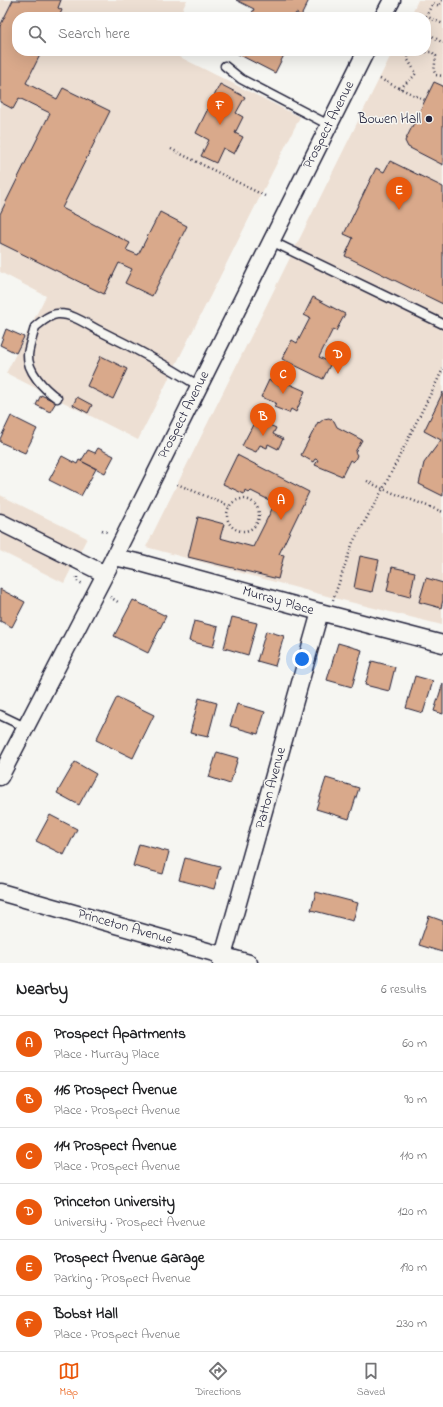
<!DOCTYPE html>
<meta charset="utf-8">
<style>
body{margin:0;font-family:"Indie Flower",sans-serif;background:#f2f2f2;color:#202124}
.you{position:absolute;left:302px;top:659px;width:14px;height:14px;margin:-10px;border:3px solid #fff;border-radius:50%;background:#1a73e8;box-shadow:0 0 0 6px #1a73e833}
.badge{display:grid;place-items:center;width:26px;height:26px;border-radius:50%;background:#ea580c;color:#fff;font-size:13px;font-weight:700}
.pin{position:absolute;translate:-50% -33px;filter:drop-shadow(0 1px 2px #0008)}
.pin::after{content:'';position:absolute;top:21px;width:14px;height:12px;background:inherit;clip-path:polygon(0 0,100% 0,50% 100%)}
.list{margin:0;padding:0;list-style:none}
h2{display:flex;justify-content:space-between;align-items:center;height:52px;margin:0;padding:0 16px;font-size:17px}
h2 small{font-size:13px;font-weight:400;color:#757577}
.list li{display:grid;grid-template-columns:26px 1fr auto;gap:12px;align-items:center;box-sizing:border-box;height:56px;padding:0 16px;border-top:1px solid #e0e0e0}
.list b{display:block;font-size:15px;white-space:nowrap}
.list p{margin:0;font-size:13px;white-space:nowrap;color:#757577}
.list em{font-size:13px;font-style:normal;color:#757577}
.icon{flex:none;width:22px;height:22px;fill:none;stroke:currentColor;stroke-width:2;stroke-linecap:round;stroke-linejoin:round}
.map{position:relative;flex:none;width:443px;height:963px;overflow:hidden}
.search{position:absolute;background:#fff;box-shadow:0 4px 16px #0002;left:12px;right:12px;top:12px;height:44px;display:flex;align-items:center;gap:10px;box-sizing:border-box;padding:0 14px;border-radius:16px;color:#757577;font-size:15px}
.sheet{height:388px;background:#fff}
nav{display:flex;justify-content:space-around;align-items:center;box-sizing:border-box;height:56px;border-top:1px solid #e0e0e0;background:#fff;font-size:11px;color:#757577}
nav a{display:grid;justify-items:center;gap:2px}
nav .on{color:#ea580c}
.map>svg:first-child{display:block}
.built{fill:#eddfd3}
.building{fill:#d9a98b;stroke:#22223b}
.lines{fill:none;stroke-linecap:round;stroke-linejoin:round}
.lane-casing{stroke:#22223b;stroke-width:11}
.street-casing{stroke:#22223b;stroke-width:19}
.path{stroke:#22223b;stroke-width:2.5;stroke-dasharray:1 3;stroke-linecap:butt}
.lane{stroke:#f6f6f2;stroke-width:8}
.street{stroke:#f6f6f2;stroke-width:16}
.poi-dot{fill:#22223b;stroke:#f6f6f2;stroke-width:1.5}
.labels{text-anchor:middle;dominant-baseline:central;stroke-width:3;stroke-linejoin:round;paint-order:stroke}
.poi-label{font-size:14px;fill:#22223b;stroke:#f6f6f2;text-anchor:end}
.street-label{font-size:14px;fill:#22223b;stroke:#f6f6f2}
</style>
<div class="map">
<svg width="443" height="963" viewBox="0 0 443 963">
<rect width="100%" height="100%" fill="#f6f6f2"/>
<filter id="ink" filterUnits="userSpaceOnUse"><feTurbulence type="fractalNoise" baseFrequency=".025" numOctaves="2"/><feDisplacementMap in="SourceGraphic" scale="8" xChannelSelector="R" yChannelSelector="G"/><feConvolveMatrix kernelMatrix="1 2 1 2 8 2 1 2 1" color-interpolation-filters="sRGB"/></filter>
<g filter="url(#ink)">
<g class="built">
<path d="M0,0h187l-8,17h-162v34h151l132,66 -162,323 -132,-67 40,-77 -46,-24z"/>
<path d="M418,0h25l-1,625 -104,-26 -192,-52 247,-496h33v-34h-16z"/>
<path d="M0,495l87,43 -23,45 -64,-32z"/>
</g>
<g class="building">
<path d="M13,0h48l-3,8 4,2 -3,7h-42v34h25l-16,32 31,16 6,-11 47,23 -48,97 68,35 -4,7 12,5 22,-43 27,14 -35,70 -27,-13 7,-14 -13,-6 -15,31 -104,-51v-29l50,-101 -31,-15 -6,11 -13,-7v-76z"/>
<path d="M236,0h73l-8,16 -5,-3 -3,4h-43l4,-8z"/>
<path d="M237,51h49l-11,22 -39,-20z"/>
<path d="M434,82l9,4v79l-35,-18 -3,-6z"/>
<path d="M220,84l25,13 -9,16 7,4 -8,16 8,4 -9,17 -11,-6 -7,15 -15,-7 8,-16 -13,-7z"/>
<path d="M390,161l53,26v117l-98,-48 8,-18 -9,-4 32,-66 8,4z"/>
<path d="M313,297l32,17 -9,17 -3,-2 -14,28 12,6 -8,16 -41,-20 10,-19 5,3 13,-25 -6,-3z"/>
<path d="M6,329l18,8 -8,16 -16,-8z"/>
<path d="M101,356l26,13 -14,30 -26,-13z"/>
<path d="M269,380l16,7 2,-4 18,8 -9,21 -5,-3 -2,4 -15,-6 2,-4 -15,-6z"/>
<path d="M443,392v104l-24,-12 5,-21 17,-23 -17,-9z"/>
<path d="M41,395l15,7 -6,10 -14,-7z"/>
<path d="M77,397l15,8 -4,8 -15,-8z"/>
<path d="M11,416l26,13 -12,24 -25,-11v-3z"/>
<path d="M329,418l5,3 3,6 25,13 -7,12 2,3 -2,5 -2,2 -3,-2 -8,16 -27,-11 3,-5 -3,-1 -2,3 -12,-7 17,-33 1,1 5,-4z"/>
<path d="M256,419l20,9 -3,6 10,5 -5,10 -10,-5 -1,4 -7,-3 -4,7 -14,-6z"/>
<path d="M98,448l16,8 -9,17 -24,-12 7,-11 7,3z"/>
<path d="M237,455l72,37 -30,62 5,1 -6,24 -90,-22 10,-40 26,7 -4,14 33,9 22,-44 -24,-12 -2,2 -4,-3 -1,4 -21,-10z"/>
<path d="M62,456l15,8 2,-4 17,9 -15,27 -32,-16z"/>
<path d="M360,556l19,4 -7,32 -18,-4z"/>
<path d="M392,567l23,5 -5,25 -23,-6z"/>
<path d="M426,578l17,5v17l-2,8 -22,-6z"/>
<path d="M0,589l25,13 -13,25 -12,-6z"/>
<path d="M133,600l33,16 -18,37 -34,-17z"/>
<path d="M232,617l25,6 -9,32 -24,-7z"/>
<path d="M194,621l24,6 -5,20 -24,-6z"/>
<path d="M266,631l18,5 -9,30 -18,-5z"/>
<path d="M338,643l24,7 -10,37 -25,-7z"/>
<path d="M372,661l23,6 -6,24 -24,-6z"/>
<path d="M415,676l18,5 -10,32 -17,-5z"/>
<path d="M443,683v31l-9,-3z"/>
<path d="M117,697l37,18 -21,43 -37,-18z"/>
<path d="M199,698l18,5 -9,34 -18,-4z"/>
<path d="M237,704l28,8 -7,22 -28,-8z"/>
<path d="M217,752l21,6 -8,26 -21,-7z"/>
<path d="M75,762l21,12 -17,31 -22,-12z"/>
<path d="M326,778l33,10 -10,31 -33,-10z"/>
<path d="M50,815l27,14 -13,26 -28,-14z"/>
<path d="M139,844l30,8 -6,22 -30,-8z"/>
<path d="M185,858l35,9 -6,22 -35,-9z"/>
<path d="M316,892l42,11 -5,18 -42,-11z"/>
<path d="M429,916l14,5 -1,31 -23,-7z"/>
</g>
<g class="lines">
<g class="lane-casing">
<g id="lane">
<path d="M225,66l16,13 88,46"/>
<path d="M271,241l172,83"/>
<path d="M57,398c-13,-9 -30,-27 -29,-43 1,-10 5,-19 7,-28 6,-5 16,-14 24,-13 15,0 30,12 43,18 33,16 65,34 97,54"/>
<path d="M0,715l25,12"/>
</g>
</g>
<g class="street-casing">
<g id="street">
<path d="M383,17l9,-17"/>
<path d="M0,522l105,52"/>
<path d="M114,557l23,5 183,50 123,32"/>
<path d="M0,777l114,-220 252,-506"/>
<path d="M0,892l249,71"/>
<path d="M221,963l99,-351"/>
</g>
</g>
<g class="path">
<path d="M442,0l-3,6 -6,-3 -7,13 17,8"/>
<path d="M426,32l17,11"/>
<path d="M380,79l45,21"/>
<path d="M401,89c4,-7 11,-9 15,-16l-8,-13v-4l5,-4h19l4,4 -2,15 2,4 7,1"/>
<path d="M171,149l96,48"/>
<path d="M367,481l16,8 60,23"/>
<path d="M177,484l52,22"/>
<circle cx="243" cy="515" r="16"/>
<path d="M102,530l7,3"/>
<path d="M77,577v4l6,3"/>
<path d="M110,597l8,5"/>
<path d="M333,600l20,-58 30,-53 60,-120"/>
</g>
<use href="#lane" class="lane"/>
<use href="#street" class="street"/>
</g>
</g>
<circle class="poi-dot" cx="429" cy="119" r="4"/>
<g class="labels">
<g class="poi-label">
<text x="421" y="119">Bowen Hall</text>
</g>
<g class="street-label">
<text transform="translate(329 125) rotate(-63)">Prospect Avenue</text>
<text transform="translate(184 415) rotate(-63)">Prospect Avenue</text>
<text transform="translate(278 601) rotate(16)">Murray Place</text>
<text transform="translate(271 788) rotate(-75)">Patton Avenue</text>
<text transform="translate(125 927) rotate(16)">Princeton Avenue</text>
</g>
</g>
</svg>
<div class="you"></div>
<div class="pin badge" style="left:281px;top:520px">A</div>
<div class="pin badge" style="left:263px;top:436px">B</div>
<div class="pin badge" style="left:283px;top:394px">C</div>
<div class="pin badge" style="left:338px;top:374px">D</div>
<div class="pin badge" style="left:399px;top:210px">E</div>
<div class="pin badge" style="left:220px;top:125px">F</div>
<div class="search"><svg class="icon" aria-label="search" viewBox="0 0 24 24"><circle cx="10" cy="10" r="6"/><path d="M15 15l6 6"/></svg>Search here</div>
</div>
<section class="sheet">
<h2>Nearby<small>6 results</small></h2>
<ul class="list">
<li><span class="badge">A</span><div><b>Prospect Apartments</b><p>Place · Murray Place</p></div><em>60 m</em></li>
<li><span class="badge">B</span><div><b>116 Prospect Avenue</b><p>Place · Prospect Avenue</p></div><em>90 m</em></li>
<li><span class="badge">C</span><div><b>114 Prospect Avenue</b><p>Place · Prospect Avenue</p></div><em>110 m</em></li>
<li><span class="badge">D</span><div><b>Princeton University</b><p>University · Prospect Avenue</p></div><em>120 m</em></li>
<li><span class="badge">E</span><div><b>Prospect Avenue Garage</b><p>Parking · Prospect Avenue</p></div><em>190 m</em></li>
<li><span class="badge">F</span><div><b>Bobst Hall</b><p>Place · Prospect Avenue</p></div><em>230 m</em></li>
</ul>
</section>
<nav>
<a class="on"><svg class="icon" aria-label="map" viewBox="0 0 24 24"><path d="M3 6l6-2 6 2 6-2v14l-6 2-6-2-6 2zM9 4v14M15 6v14"/></svg>Map</a>
<a><svg class="icon" aria-label="directions" viewBox="0 0 24 24"><path d="M12 3l9 9-9 9-9-9zM9 14v-3h6M13 9l2 2-2 2"/></svg>Directions</a>
<a><svg class="icon" aria-label="saved" viewBox="0 0 24 24"><path d="M7 4h10v16l-5-4-5 4z"/></svg>Saved</a>
</nav>
